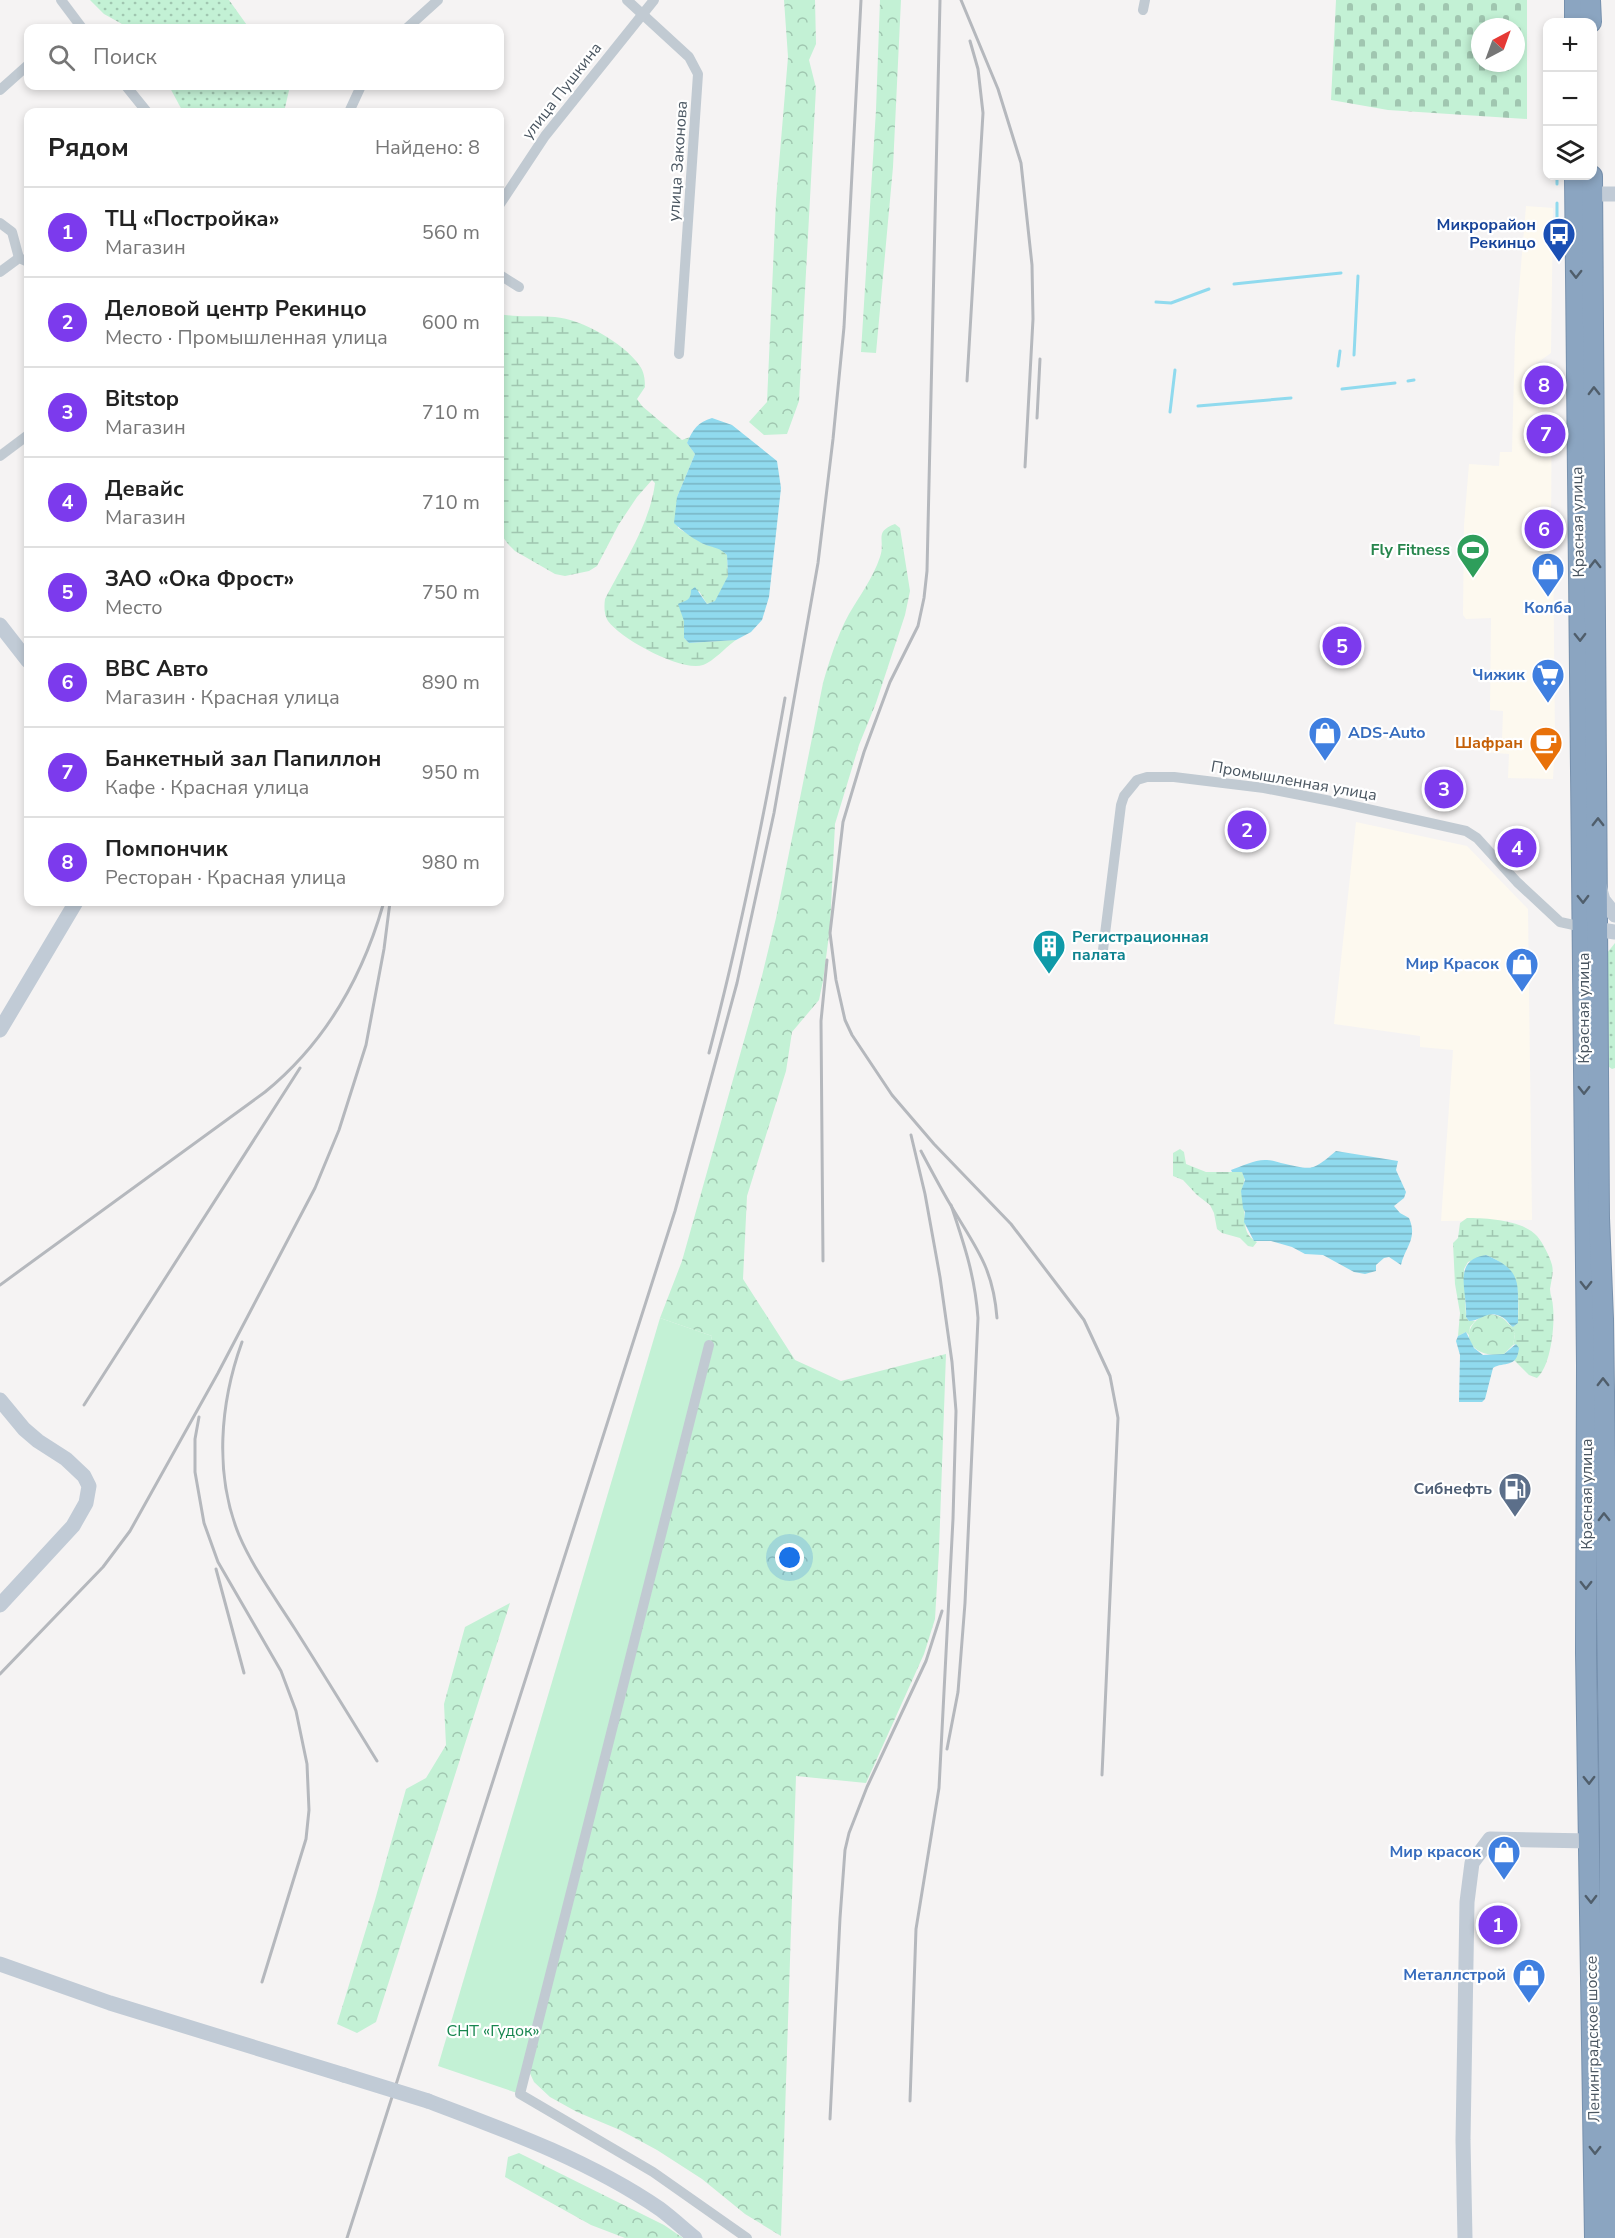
<!DOCTYPE html>
<html lang="ru">
<meta charset="utf-8">
<style>
body{margin:0;font-family:"Nunito Sans",sans-serif;background:#f6f6f6;color:#222}
.controls{position:absolute;right:18px;top:18px;display:grid;overflow:hidden;border-radius:12px;box-shadow:0 3px 9px #0003}
.controls button{width:54px;height:54px;display:grid;place-items:center;padding:0;border:0;border-bottom:2px solid #e0e0e0;background:#fff;color:#222;font:30px sans-serif}
.compass{position:absolute;left:1471px;top:18px;width:54px;height:54px;border-radius:50%;background:#fff;box-shadow:0 3px 9px #0003;rotate:41deg}
.you{position:absolute;left:790px;top:1558px;width:21px;height:21px;margin:-15px;border:4px solid #fff;border-radius:50%;background:#1a73e8;box-shadow:0 0 0 9px #1a73e833}
.badge{display:grid;place-items:center;width:39px;height:39px;border-radius:50%;background:#7c3aed;color:#fff;font-size:20px;font-weight:700}
.pin{position:absolute;translate:-50% -50%;border:3px solid #fff;box-shadow:0 2px 6px #0006}
.list{margin:0;padding:0;list-style:none}
h2{display:flex;justify-content:space-between;align-items:center;height:78px;margin:0;padding:0 24px;font-size:26px}
h2 small{font-size:20px;font-weight:400;color:#767676}
.list li{display:grid;grid-template-columns:39px 1fr auto;gap:18px;align-items:center;box-sizing:border-box;height:90px;padding:0 24px;border-top:2px solid #e0e0e0}
.list b{display:block;font-size:22px;white-space:nowrap}
.list p{margin:0;font-size:20px;white-space:nowrap;color:#767676}
.list em{font-size:20px;font-style:normal;color:#767676}
.icon{flex:none;width:33px;height:33px;fill:none;stroke:currentColor;stroke-width:2;stroke-linecap:round;stroke-linejoin:round}
.map{position:relative;flex:none;width:1615px;height:2238px;overflow:hidden}
.search{position:absolute;background:#fff;box-shadow:0 3px 9px #0003;left:24px;top:24px;width:480px;height:66px;display:flex;align-items:center;gap:15px;box-sizing:border-box;padding:0 21px;border-radius:12px;color:#767676;font-size:22px}
.panel{position:absolute;background:#fff;box-shadow:0 3px 9px #0003;left:24px;top:108px;width:480px;height:798px;border-radius:12px}
.map>svg:first-child{display:block}
.commercial{fill:#fdf9ef}
.grass{fill:url(#grass-dots)}
.forest{fill:url(#forest-crowns)}
.wetland{fill:url(#wetland-marsh)}
.cemetery{fill:url(#cemetery-stones);fill-rule:evenodd}
.garden{fill:#c3f1d5}
.water{fill:url(#water-rules)}
.lines{fill:none;stroke-linecap:round;stroke-linejoin:round}
.stream{stroke:#90daee;stroke-width:3}
.highway-casing{stroke:#7690ad;stroke-width:22}
.street{stroke:#c1cad2;stroke-width:10}
.secondary{stroke:#c1cbd6;stroke-width:15}
.highway{stroke:#8ba5c1;stroke-width:20}
.rail{stroke:#b5b8bd;stroke-width:3}
.secondary-bridge{stroke:#c1cbd6;stroke-width:15}
.oneway{stroke:#505e6b}
.labels{text-anchor:middle;dominant-baseline:central;stroke-width:4.5;stroke-linejoin:round;paint-order:stroke}
.street-label{font-size:16px;fill:#4a5661;stroke:#fff}
.transit-label{font-size:16px;font-weight:bold;fill:#164399;stroke:#fff;text-anchor:end}
.leisure-label{font-size:16px;font-weight:bold;fill:#27864d;stroke:#fff;text-anchor:end}
.shop-label{font-size:16px;font-weight:bold;fill:#366cbe;stroke:#fff;text-anchor:end}
.food-label{font-size:16px;font-weight:bold;fill:#c56008;stroke:#fff;text-anchor:end}
.culture-label{font-size:16px;font-weight:bold;fill:#0d838f;stroke:#fff;text-anchor:start}
.service-label{font-size:16px;font-weight:bold;fill:#4e5e75;stroke:#fff;text-anchor:end}
.park-label{font-size:16px;fill:#17864f;stroke:#fff}
</style>
<div class="map">
<svg width="1615" height="2238" viewBox="0 0 1615 2238">
<defs>
<pattern id="grass-dots" width="8" height="8" patternUnits="userSpaceOnUse" patternTransform="scale(1.5)"><rect width="8" height="8" fill="#c3f1d5"/><path d="M2 2h.1M6 6h.1" fill="none" stroke="#a0c6b0" stroke-width="1.8" stroke-linecap="round"/></pattern>
<pattern id="forest-crowns" width="20" height="18" patternUnits="userSpaceOnUse" patternTransform="scale(1.5)"><rect width="20" height="18" fill="#c3f1d5"/><path d="M2 6a3 3 0 1 1 6 0M12 15a3 3 0 1 1 6 0" fill="none" stroke="#a0c6b0"/></pattern>
<pattern id="wetland-marsh" width="20" height="14" patternUnits="userSpaceOnUse" patternTransform="scale(1.5)"><rect width="20" height="14" fill="#c3f1d5"/><path d="M1 5h8M5 5V1M11 12h8M15 12V8" fill="none" stroke="#a0c6b0"/></pattern>
<pattern id="cemetery-stones" width="16" height="16" patternUnits="userSpaceOnUse" patternTransform="scale(1.5)"><rect width="16" height="16" fill="#c3f1d5"/><path d="M2 7V4a2 2 0 0 1 4 0v3zM10 15v-3a2 2 0 0 1 4 0v3z" fill="#a0c6b0"/></pattern>
<pattern id="water-rules" width="6" height="5" patternUnits="userSpaceOnUse" patternTransform="scale(1.5)"><rect width="6" height="5" fill="#90daee"/><path d="M0 2.5h6" fill="none" stroke="#78b4c4"/></pattern>
</defs>
<rect width="100%" height="100%" fill="#f5f3f3"/>
<g class="commercial">
<path d="M1526,206l27,2 -2,145 -14,10v6l15,1 -1,166 2,1 2,205 -2,37 -45,-1 1,-24 -25,-2 -1,-10 19,-2 1,-29 -13,-1 1,-92 -25,1 -3,-4 1,-90 5,-61 30,2 1,-14h12l3,-115z"/>
<path d="M1356,822l111,24 61,63 4,311 -91,1 12,-171 -33,-3v-11l-86,-12z"/>
</g>
<g class="grass">
<path d="M90,0h139l20,28h-125l-2,-4 -18,-10z"/>
<path d="M169,86h121l-6,26h-101z"/>
<path d="M1615,943v125l-3,1 -3,-2 -2,-114z"/>
</g>
<g class="forest">
<path d="M784,0h31l1,44 -7,16 7,28 -17,313 -12,33 -23,1 -15,-13 18,-20 9,-202 12,-143z"/>
<path d="M880,0h21l-8,167 -17,186 -15,-1 15,-242z"/>
<path d="M895,524l5,4 10,63 -5,24 -29,88 -17,42 -24,79 -5,103 -7,54 -4,19 -27,32 -6,39 -39,125 -4,83 52,81 46,21 105,-27 -7,196 -4,69 -11,35 -58,129 -70,-7 -15,460 -36,-22 -43,-35 -45,-29 -37,-20 -43,-18 -27,-15 -16,-15 -7,-15 185,-731 -52,-18 22,-57 79,-281 15,-62 47,-235c7,-24 14,-47 26,-69 11,-19 24,-36 31,-57 6,-17 -7,-25 15,-33z"/>
<path d="M1485,1314c17,0 22,6 30,20l-2,11 -9,9c-32,6 -50,-22 -19,-40z"/>
<path d="M510,1603l-134,419 -19,11 -20,-9 38,-124 31,-111 20,-11 20,-33 -2,-41 21,-77z"/>
<path d="M519,2153l145,72 19,13h-58l-34,-13 -86,-48 3,-20z"/>
</g>
<g class="wetland">
<path d="M500,314c19,4 36,1 55,3 26,2 69,26 84,48 5,6 6,14 6,22l-8,12 5,7 40,34 8,-3 -3,6 8,11 -18,43 1,31 26,16 16,4 7,7 1,21 -3,9 -9,16 -9,3 -8,-13 -11,10 -4,37 5,5 47,-3c-9,6 -23,22 -33,25 -22,7 -82,-26 -95,-44 -4,-6 -4,-15 -3,-22 19,-37 45,-75 50,-116l-3,-3 -15,17 -18,27 -22,42 -8,5 -24,5 -10,-2 -40,-23 -7,-7 -8,-11z"/>
<path d="M1180,1149l4,3 2,12 20,8h36c4,7 2,10 0,18 -1,6 2,13 2,19 2,13 -2,25 13,33l-4,5 -5,-1 -8,-8 -18,-5 -5,-4 -3,-16 -4,-8 -13,-10 -14,-15 -10,-4v-23z"/>
<path d="M1467,1218c19,0 56,2 70,18 6,7 13,21 15,29 2,8 -1,16 -2,24 0,6 3,12 3,18 2,18 -2,59 -16,71l-8,-3 -15,-15 4,-7 -2,-9 -3,1 2,-11 -7,-10 5,3 5,-4c1,-33 3,-54 -32,-68l-18,7 -4,7 2,48 3,4h6l-5,6 -1,8 -3,-3 -8,4 2,-23 -5,-29 -2,-41 5,-5 2,-15z"/>
</g>
<path class="cemetery" d="M1336,0h191v119l-139,-9 -57,-10zM1480,27h36v36h-36z"/>
<path class="garden" d="M660,1318l52,18 -192,758 -82,-28z"/>
<g class="water">
<path d="M712,418l20,7 45,36 4,27 -12,109 -7,23 -11,12 -15,8 -47,3 -5,-5v-17l-6,-17c8,-4 13,-3 13,-14l4,-3 12,17 8,-3 13,-25 -1,-21c-7,-7 -12,-7 -21,-10 -10,-4 -25,-15 -32,-22l3,-26 18,-43 -8,-11c6,-14 11,-21 25,-25z"/>
<path d="M1336,1151l62,10 -2,9 10,22 -2,6 -10,8 6,7 9,5c9,21 -4,29 -8,47l-12,-8 -5,1 -8,7v6l-11,3 -11,-2 -31,-17 -18,-1 -13,-7 -21,-6h-17l-10,-19 1,-10 -2,-4 -2,-17 4,-11 -3,-8h-10l-1,-2c11,-4 25,-11 36,-10 5,0 10,2 14,3 32,7 30,9 55,-12z"/>
<path d="M1486,1255c36,15 32,27 32,63v5l-5,4c-5,-3 -5,-7 -11,-10 -14,-8 -21,4 -33,4l-3,-4c2,-25 -15,-57 20,-62z"/>
<path d="M1466,1332l8,16 9,7 21,-1 12,-10 3,4c-2,21 -15,13 -26,20l-8,31 -3,3h-23l1,-47 -4,-14 2,-5z"/>
</g>
<g class="lines">
<g class="stream">
<path d="M1557,176v8"/>
<path d="M1557,203v51"/>
<path d="M1234,284l107,-11"/>
<path d="M1156,302l15,1 38,-14"/>
<path d="M1354,355l4,-79"/>
<path d="M1338,366l2,-15"/>
<path d="M1408,381l6,-1"/>
<path d="M1342,389l53,-6"/>
<path d="M1198,406l93,-8"/>
<path d="M1170,412l5,-42"/>
</g>
<g class="highway-casing">
<g id="highway">
<path d="M1575,0v22"/>
<path d="M1590,0l1,22"/>
<path d="M1575,176l12,1189 -1,288 9,585"/>
<path d="M1592,176l7,1042 4,101 7,512v407"/>
</g>
</g>
<g class="street">
<path d="M61,0l21,28"/>
<path d="M627,0l62,57 9,17 -19,280"/>
<path d="M1143,10l2,-10"/>
<path d="M407,28l31,-28"/>
<path d="M126,86l21,26"/>
<path d="M0,90l28,-25"/>
<path d="M349,112l12,-26"/>
<path d="M500,204l45,-68 109,-136"/>
<path d="M0,223l12,9 7,26"/>
<path d="M0,272l19,-14 9,4"/>
<path d="M500,275l19,12"/>
<path d="M0,456l28,-21"/>
<path d="M1103,950l18,-145 3,-9 13,-16 10,-3h27l90,11 72,14 130,29 11,7 40,44 43,40 23,5"/>
<path d="M709,1345l-189,749 133,78 94,66"/>
</g>
<g class="secondary">
<path d="M1581,194h34"/>
<path d="M0,625l28,36"/>
<path d="M1599,886l4,14 12,15"/>
<path d="M1589,928l26,4"/>
<path d="M0,1030l76,-128"/>
<path d="M0,1400l24,29 14,12 28,18 18,17 5,10 -3,17 -13,23 -73,79"/>
<path d="M0,1964l110,39 234,72"/>
<path d="M428,2101c80,30 162,60 232,108 12,9 24,20 35,29"/>
<path d="M1465,2238l-2,-98 4,-238 5,-39 18,-24 100,2"/>
</g>
<use href="#highway" class="highway"/>
<g class="rail">
<path d="M940,0l-13,571 -3,27 -6,28 -28,56 -26,70 -21,70 -13,111 6,47 9,40 7,15 40,60 42,49 77,80 73,96 26,56 8,42 -16,357"/>
<path d="M961,0l37,89 23,74 11,102 1,54 -8,148"/>
<path d="M967,381l16,-268 -5,-44 -8,-28"/>
<path d="M1037,418l3,-59"/>
<path d="M709,1053c31,-118 55,-236 76,-355"/>
<path d="M921,1151c9,17 19,36 29,53 25,43 43,62 47,114"/>
<path d="M823,1261l-2,-240 6,-61"/>
<path d="M0,1285l265,-193c59,-48 97,-114 118,-187"/>
<path d="M242,1342c-22,61 -28,132 -3,193 14,33 37,64 56,94 28,44 55,88 82,132"/>
<path d="M84,1405l216,-337"/>
<path d="M199,1417l-4,22v33l9,51 14,39 63,109 15,40 11,53 2,46 -3,29 -44,143"/>
<path d="M216,1569l28,104"/>
<path d="M0,1674l103,-107 27,-36 88,-158 97,-185 24,-58 27,-85 18,-96 6,-47"/>
<path d="M947,1749l11,-57 7,-89 13,-285c-3,-42 -14,-74 -27,-113"/>
<path d="M910,2101l6,-172 23,-141 14,-269 3,-108 -4,-49 -12,-85 -15,-83 -14,-59"/>
<path d="M830,2119l10,-201 5,-68 4,-17 18,-46 59,-126 16,-50"/>
<path d="M347,2238l328,-1027 62,-228 37,-170 44,-250 15,-124 11,-112 17,-327"/>
</g>
<path class="secondary-bridge" d="M344,2075l84,26"/>
</g>
<defs><path id="oneway-chevron" d="M-2-3.5L2.5 0L-2 3.5" fill="none" stroke-width="1.6" stroke-linecap="round" stroke-linejoin="round" transform="scale(1.5)"/></defs>
<g class="oneway">
<use href="#oneway-chevron" transform="translate(1576 274) rotate(90)"/>
<use href="#oneway-chevron" transform="translate(1594 391) rotate(-91)"/>
<use href="#oneway-chevron" transform="translate(1595 564) rotate(-90)"/>
<use href="#oneway-chevron" transform="translate(1580 637) rotate(89)"/>
<use href="#oneway-chevron" transform="translate(1598 822) rotate(-90)"/>
<use href="#oneway-chevron" transform="translate(1583 899) rotate(89)"/>
<use href="#oneway-chevron" transform="translate(1584 1090) rotate(90)"/>
<use href="#oneway-chevron" transform="translate(1586 1285) rotate(90)"/>
<use href="#oneway-chevron" transform="translate(1603 1382) rotate(-90)"/>
<use href="#oneway-chevron" transform="translate(1604 1517) rotate(-91)"/>
<use href="#oneway-chevron" transform="translate(1586 1585) rotate(90)"/>
<use href="#oneway-chevron" transform="translate(1589 1780) rotate(89)"/>
<use href="#oneway-chevron" transform="translate(1591 1899) rotate(89)"/>
<use href="#oneway-chevron" transform="translate(1595 2150) rotate(90)"/>
</g>
<defs>
<g id="bus-pin" transform="scale(1.725)"><path d="M0 17L-7.5 6A9.5 9.5 0 1 1 7.5 6Z" fill="#1a4fb4" stroke="#fff"/><path d="M-5-6H5V4H4V6H2V4H-2V6H-4V4H-5ZM-3.5-4V0h7V-4ZM-3.5 1.2v1.5H-2V1.2ZM2 1.2v1.5H3.5V1.2Z" fill="#fff"/></g>
<g id="stadium-pin" transform="scale(1.725)"><path d="M0 17L-7.5 6A9.5 9.5 0 1 1 7.5 6Z" fill="#2e9e5b" stroke="#fff"/><path d="M0-5a6.5 5 0 1 0 0 10a6.5 5 0 1 0 0-10ZM-3.5-1.8h7v3.6h-7Z" fill="#fff"/></g>
<g id="shop-pin" transform="scale(1.725)"><path d="M0 17L-7.5 6A9.5 9.5 0 1 1 7.5 6Z" fill="#3f7fe0" stroke="#fff"/><path d="M-5-2.5h2.3a2.7 3.5 0 0 1 5.4 0H5L5.5 6h-11ZM-1.5-2.5h3a1.5 2.3 0 0 0-3 0Z" fill="#fff"/></g>
<g id="supermarket-pin" transform="scale(1.725)"><path d="M0 17L-7.5 6A9.5 9.5 0 1 1 7.5 6Z" fill="#3f7fe0" stroke="#fff"/><path d="M-6-5.5h2.5l.6 2H6L4.5 2H-2.5L-4.4-4H-6ZM-1.5 3.2a1.3 1.3 0 1 0 .1 0ZM3 3.2a1.3 1.3 0 1 0 .1 0Z" fill="#fff"/></g>
<g id="cafe-pin" transform="scale(1.725)"><path d="M0 17L-7.5 6A9.5 9.5 0 1 1 7.5 6Z" fill="#e8710a" stroke="#fff"/><path d="M-5.5-4.5H6V0H3Q3 3.5 0 3.5H-2.5Q-5.5 3.5-5.5 0ZM3-3.2v2h1.7v-2ZM-6 4.5H4V6H-6Z" fill="#fff"/></g>
<g id="building-pin" transform="scale(1.725)"><path d="M0 17L-7.5 6A9.5 9.5 0 1 1 7.5 6Z" fill="#0f9aa8" stroke="#fff"/><path d="M-4-6H4V6H1V3H-1V6H-4ZM-2.5-4.3h1.7v1.8h-1.7ZM.8-4.3h1.7v1.8H.8ZM-2.5-1h1.7V.8h-1.7ZM.8-1h1.7V.8H.8Z" fill="#fff"/></g>
<g id="fuel-pin" transform="scale(1.725)"><path d="M0 17L-7.5 6A9.5 9.5 0 1 1 7.5 6Z" fill="#5c6f8a" stroke="#fff"/><path d="M-5.5-6h7V0h2V4h1.3V-2.5L3-4.5l.8-.8L6-3V5H2.5V1h-1V6h-7ZM-4.2-4.7v3.2H.2V-4.7Z" fill="#fff"/></g>
</defs>
<g fill-rule="evenodd">
<use href="#bus-pin" x="1559" y="234"/>
<use href="#stadium-pin" x="1473" y="550"/>
<use href="#shop-pin" x="1548" y="569"/>
<use href="#supermarket-pin" x="1548" y="675"/>
<use href="#shop-pin" x="1325" y="733"/>
<use href="#cafe-pin" x="1546" y="743"/>
<use href="#building-pin" x="1049" y="946"/>
<use href="#shop-pin" x="1522" y="964"/>
<use href="#fuel-pin" x="1515" y="1489"/>
<use href="#shop-pin" x="1504" y="1852"/>
<use href="#shop-pin" x="1529" y="1975"/>
</g>
<g class="labels">
<g class="street-label">
<text transform="translate(562 91) rotate(-52)">улица Пушкина</text>
<text transform="translate(678 161) rotate(-86)">улица Законова</text>
<text transform="translate(1578 522) rotate(-91)">Красная улица</text>
<text transform="translate(1294 781) rotate(10)">Промышленная улица</text>
<text transform="translate(1584 1008) rotate(-90)">Красная улица</text>
<text transform="translate(1587 1494) rotate(-90)">Красная улица</text>
<text transform="translate(1593 2039) rotate(-91)">Ленинградское шоссе</text>
</g>
<g class="transit-label">
<text x="1536" y="225">Микрорайон<tspan x="1536" dy="18">Рекинцо</tspan></text>
</g>
<g class="leisure-label">
<text x="1450" y="550">Fly Fitness</text>
</g>
<g class="shop-label">
<text x="1548" y="608" text-anchor="middle">Колба</text>
<text x="1525" y="675">Чижик</text>
<text x="1348" y="733" text-anchor="start">ADS-Auto</text>
<text x="1499" y="964">Мир Красок</text>
<text x="1481" y="1852">Мир красок</text>
<text x="1506" y="1975">Металлстрой</text>
</g>
<g class="food-label">
<text x="1523" y="743">Шафран</text>
</g>
<g class="culture-label">
<text x="1072" y="937">Регистрационная<tspan x="1072" dy="18">палата</tspan></text>
</g>
<g class="service-label">
<text x="1492" y="1489">Сибнефть</text>
</g>
<g class="park-label">
<text x="493" y="2031">СНТ «Гудок»</text>
</g>
</g>
</svg>
<div class="controls">
<button>+</button>
<button>−</button>
<button><svg class="icon" aria-label="layers" viewBox="0 0 24 24"><path d="M12 4l9 5-9 5-9-5zM3 14l9 5 9-5"/></svg></button>
</div>
<svg class="compass" viewBox="-18 -18 36 36"><path d="M0-13l5 13h-10z" fill="#e53935"/><path d="M0 13l5-13h-10z" fill="#767676"/></svg>
<div class="you"></div>
<div class="pin badge" style="left:1498px;top:1925px">1</div>
<div class="pin badge" style="left:1247px;top:830px">2</div>
<div class="pin badge" style="left:1444px;top:789px">3</div>
<div class="pin badge" style="left:1517px;top:848px">4</div>
<div class="pin badge" style="left:1342px;top:646px">5</div>
<div class="pin badge" style="left:1544px;top:529px">6</div>
<div class="pin badge" style="left:1546px;top:434px">7</div>
<div class="pin badge" style="left:1544px;top:385px">8</div>
<div class="search"><svg class="icon" aria-label="search" viewBox="0 0 24 24"><circle cx="10" cy="10" r="6"/><path d="M15 15l6 6"/></svg>Поиск</div>
<section class="panel">
<h2>Рядом<small>Найдено: 8</small></h2>
<ul class="list">
<li><span class="badge">1</span><div><b>ТЦ «Постройка»</b><p>Магазин</p></div><em>560 m</em></li>
<li><span class="badge">2</span><div><b>Деловой центр Рекинцо</b><p>Место · Промышленная улица</p></div><em>600 m</em></li>
<li><span class="badge">3</span><div><b>Bitstop</b><p>Магазин</p></div><em>710 m</em></li>
<li><span class="badge">4</span><div><b>Девайс</b><p>Магазин</p></div><em>710 m</em></li>
<li><span class="badge">5</span><div><b>ЗАО «Ока Фрост»</b><p>Место</p></div><em>750 m</em></li>
<li><span class="badge">6</span><div><b>ВВС Авто</b><p>Магазин · Красная улица</p></div><em>890 m</em></li>
<li><span class="badge">7</span><div><b>Банкетный зал Папиллон</b><p>Кафе · Красная улица</p></div><em>950 m</em></li>
<li><span class="badge">8</span><div><b>Помпончик</b><p>Ресторан · Красная улица</p></div><em>980 m</em></li>
</ul>
</section>
</div>
